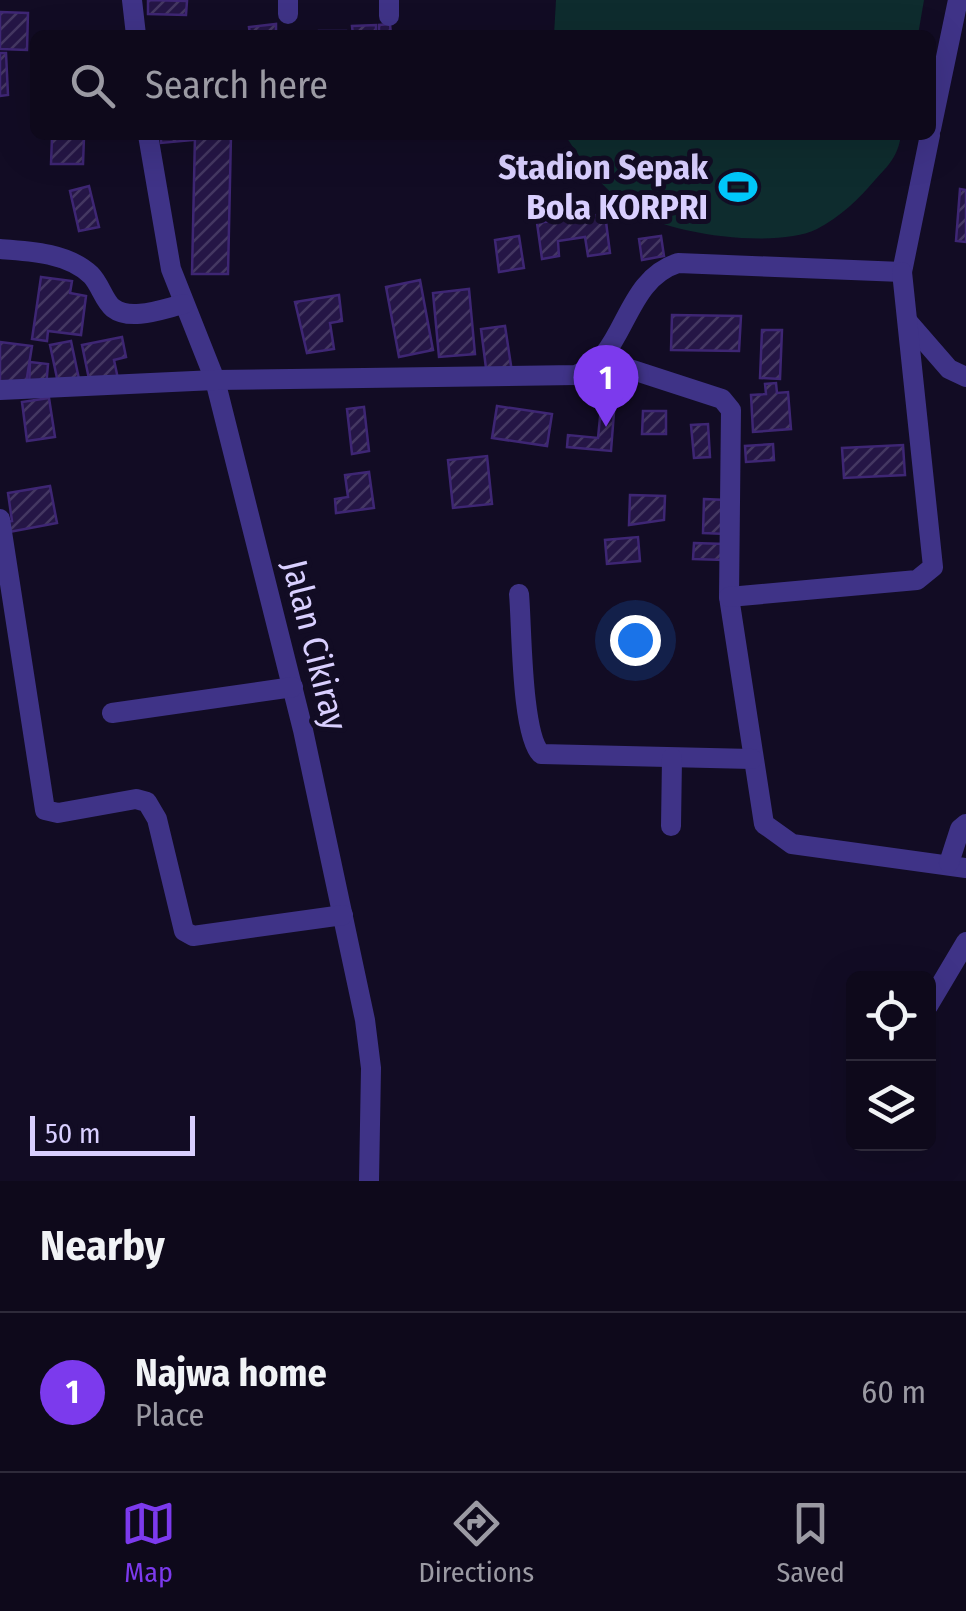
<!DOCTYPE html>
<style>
body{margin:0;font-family:"Fira Sans Condensed",sans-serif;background:#171224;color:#f1f3f6}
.controls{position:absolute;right:30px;bottom:30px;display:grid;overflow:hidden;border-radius:15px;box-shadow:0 10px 40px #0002}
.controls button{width:90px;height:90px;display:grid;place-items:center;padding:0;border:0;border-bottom:2px solid #2e2a3a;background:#0e091b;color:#f1f3f6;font:50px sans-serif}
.scale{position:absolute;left:30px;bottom:25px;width:165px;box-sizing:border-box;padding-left:10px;border:5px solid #d9cfff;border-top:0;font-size:28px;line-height:35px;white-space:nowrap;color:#d9cfff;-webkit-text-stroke:8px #120c24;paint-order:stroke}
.you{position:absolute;left:635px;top:640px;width:35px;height:35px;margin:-25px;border:8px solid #fff;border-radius:50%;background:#1a73e8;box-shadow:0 0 0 15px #1a73e833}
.badge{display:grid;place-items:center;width:65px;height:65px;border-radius:50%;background:#7c3aed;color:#fff;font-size:32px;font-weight:700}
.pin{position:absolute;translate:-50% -82px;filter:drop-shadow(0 2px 5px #0008)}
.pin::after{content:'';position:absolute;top:52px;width:35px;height:30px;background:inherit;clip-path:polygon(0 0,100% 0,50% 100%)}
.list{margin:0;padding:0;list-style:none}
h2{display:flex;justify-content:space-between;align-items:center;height:130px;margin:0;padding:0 40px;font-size:42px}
h2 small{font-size:32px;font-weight:400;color:#9b9aa3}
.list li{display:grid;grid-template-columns:65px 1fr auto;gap:30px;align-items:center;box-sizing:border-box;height:160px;padding:0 40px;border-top:2px solid #2e2a3a}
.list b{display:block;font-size:38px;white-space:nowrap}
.list p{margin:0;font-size:32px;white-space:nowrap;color:#9b9aa3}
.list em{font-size:32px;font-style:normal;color:#9b9aa3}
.icon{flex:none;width:55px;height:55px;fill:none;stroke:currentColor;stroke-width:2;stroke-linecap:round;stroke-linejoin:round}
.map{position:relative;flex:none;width:966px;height:1181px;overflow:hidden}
.search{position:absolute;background:#0e091b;box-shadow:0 10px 40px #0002;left:30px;right:30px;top:30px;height:110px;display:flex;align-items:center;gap:25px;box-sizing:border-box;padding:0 35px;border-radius:15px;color:#9b9aa3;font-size:38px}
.sheet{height:290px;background:#0e091b}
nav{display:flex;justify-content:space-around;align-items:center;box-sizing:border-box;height:140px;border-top:2px solid #2e2a3a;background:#0e091b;font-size:28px;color:#9b9aa3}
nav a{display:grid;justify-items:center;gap:5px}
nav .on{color:#7c3aed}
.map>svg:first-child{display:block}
.garden{fill:#0e2c2e}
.building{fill:url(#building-hatch);stroke:#3e2674;stroke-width:2.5}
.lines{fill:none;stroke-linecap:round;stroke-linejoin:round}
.minor{stroke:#3f3387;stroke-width:20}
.labels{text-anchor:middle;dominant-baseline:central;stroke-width:10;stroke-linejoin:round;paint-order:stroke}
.poi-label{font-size:35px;font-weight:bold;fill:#d9cfff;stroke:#120c24;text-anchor:end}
.street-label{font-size:35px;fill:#d9cfff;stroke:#120c24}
</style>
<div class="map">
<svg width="966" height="1181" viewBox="0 0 966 1181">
<defs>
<pattern id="building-hatch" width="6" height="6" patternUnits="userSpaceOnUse" patternTransform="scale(2.5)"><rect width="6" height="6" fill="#251646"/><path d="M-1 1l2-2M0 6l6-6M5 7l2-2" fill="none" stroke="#443762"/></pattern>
</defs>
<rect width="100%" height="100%" fill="#120c24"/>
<g class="garden">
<path d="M556,0h368l-6,35h-364z"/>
<path d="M565,135h336c-3,21 -12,30 -26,45 -16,19 -35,37 -58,49 -40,20 -150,6 -186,-20 -28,-20 -48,-46 -66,-74z"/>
</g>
<g class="building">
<path d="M148,0l39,1 -1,14 -38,-1z"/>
<path d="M0,12l28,1 -1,37 -27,-1z"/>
<path d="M276,24v11h-26l-1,-8z"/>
<path d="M390,24l1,11h-12v-10z"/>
<path d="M376,25v10h-23l-1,-9z"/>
<rect x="319" y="31" width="27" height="4"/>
<path d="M0,53h6l2,42 -8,1z"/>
<path d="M161,135h32l1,5 -33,3z"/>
<path d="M195,135h36l-3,139h-36z"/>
<path d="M52,137h32l-1,27h-32z"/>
<path d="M89,186l10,41 -20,4 -9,-40z"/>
<path d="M960,189l6,1v52l-10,-1z"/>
<path d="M605,214l5,39 -22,3 -3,-19 -27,4 1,15 -17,3 -5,-36z"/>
<path d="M519,236l5,32 -25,4 -4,-32z"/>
<path d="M661,236l3,20 -22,4 -3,-21z"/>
<path d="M41,277l31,4 -2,12 16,3 -5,39 -33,-4 -1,10 -15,-2z"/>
<path d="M420,280l13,70 -34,7 -13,-70z"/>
<path d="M469,289l6,65 -36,3 -6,-64z"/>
<path d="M339,295l3,26 -12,2 4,26 -27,4 -12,-51z"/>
<path d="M672,315l69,1 -2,35 -68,-1z"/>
<path d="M505,326l7,46 -25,4 -6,-47z"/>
<path d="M762,330h20l-2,49 -20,-1z"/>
<path d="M122,337l4,20 -12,3 4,19 -28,5 -8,-39z"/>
<path d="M71,341l8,38 -21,4 -8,-38z"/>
<path d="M0,342l32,4 -7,44 -25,-4z"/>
<path d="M30,362l18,2 -2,24 -17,-1z"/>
<path d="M776,383l1,10 11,-1 3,37 -38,3 -2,-37 15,-1 -1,-10z"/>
<path d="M602,397l13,2 -4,52 -44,-4 1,-12 30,3z"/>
<path d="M49,398l6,39 -28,4 -5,-39z"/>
<path d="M497,406l55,8 -5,32 -55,-8z"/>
<path d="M364,407l5,44 -17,3 -5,-45z"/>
<path d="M643,411h23v23h-24z"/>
<path d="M708,424l2,33 -16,1 -3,-33z"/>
<path d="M773,444l1,16 -28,2 -1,-16z"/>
<path d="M903,445l2,30 -61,3 -2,-30z"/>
<path d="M487,456l5,48 -39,4 -5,-48z"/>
<path d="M369,472l5,36 -38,5 -1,-14 13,-2 -3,-22z"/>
<path d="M50,486l7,37 -48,9 -2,-10 5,-1 -4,-28z"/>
<path d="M630,495l35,1 -1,24 -35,5z"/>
<path d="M704,499l23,1 -1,34 -23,-1z"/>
<path d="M638,537l2,24 -33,3 -2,-24z"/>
<path d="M694,543l31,1 -1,16 -31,-1z"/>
</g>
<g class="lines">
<g class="minor">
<path d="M132,0l4,35"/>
<path d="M288,0v14"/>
<path d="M389,0v16"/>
<path d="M931,129l27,-129"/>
<path d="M148,135l23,134 44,111 88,350 62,290 6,48 -2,113"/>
<path d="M0,249c30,2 68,4 91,26 9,9 13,26 22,33 18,14 52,0 71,-4"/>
<path d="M909,323l40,46 17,8"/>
<path d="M602,360l120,39 9,11 -2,187 35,227 28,20 174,24"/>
<path d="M0,390l215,-10 361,-5c51,-18 46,-94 102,-112l224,9 28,-137"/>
<path d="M0,519l45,291 13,3 78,-14 11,3 10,17 27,112 9,5 150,-21"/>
<path d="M519,594c3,32 2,140 22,160l211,5"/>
<path d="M729,597l188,-17 16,-13 -31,-295"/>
<path d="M112,713l181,-26"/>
<path d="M671,826l1,-68"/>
<path d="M949,863l11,-34 6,-5"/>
<path d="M928,1006l38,-64"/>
</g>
</g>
<defs>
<g id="stadium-bare" transform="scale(3)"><path d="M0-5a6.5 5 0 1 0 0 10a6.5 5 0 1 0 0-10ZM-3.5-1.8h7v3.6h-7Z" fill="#00c7fa" stroke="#120c24" stroke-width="2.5" paint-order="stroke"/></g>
</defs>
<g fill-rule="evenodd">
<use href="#stadium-bare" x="738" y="187"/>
</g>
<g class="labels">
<g class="poi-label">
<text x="708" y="167">Stadion Sepak<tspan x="708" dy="40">Bola KORPRI</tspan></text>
</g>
<g class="street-label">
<text transform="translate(315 645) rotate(76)">Jalan Cikiray</text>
</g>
</g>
</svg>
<div class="controls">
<button><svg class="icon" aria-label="locate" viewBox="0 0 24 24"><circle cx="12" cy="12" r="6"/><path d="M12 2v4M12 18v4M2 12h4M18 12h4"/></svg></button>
<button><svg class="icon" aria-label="layers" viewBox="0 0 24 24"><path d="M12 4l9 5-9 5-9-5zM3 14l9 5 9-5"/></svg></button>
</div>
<div class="scale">50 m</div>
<div class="you"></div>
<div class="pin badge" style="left:606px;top:427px">1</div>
<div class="search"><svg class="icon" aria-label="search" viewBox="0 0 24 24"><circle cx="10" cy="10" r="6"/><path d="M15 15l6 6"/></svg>Search here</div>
</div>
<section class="sheet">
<h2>Nearby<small></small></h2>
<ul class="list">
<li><span class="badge">1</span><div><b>Najwa home</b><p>Place</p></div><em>60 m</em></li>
</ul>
</section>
<nav>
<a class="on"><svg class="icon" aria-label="map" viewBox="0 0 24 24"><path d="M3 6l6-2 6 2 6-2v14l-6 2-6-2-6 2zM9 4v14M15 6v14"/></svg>Map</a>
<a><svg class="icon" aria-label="directions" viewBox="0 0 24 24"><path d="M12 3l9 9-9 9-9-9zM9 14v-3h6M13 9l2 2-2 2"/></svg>Directions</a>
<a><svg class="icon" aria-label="saved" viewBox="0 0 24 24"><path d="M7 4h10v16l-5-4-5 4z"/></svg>Saved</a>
</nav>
